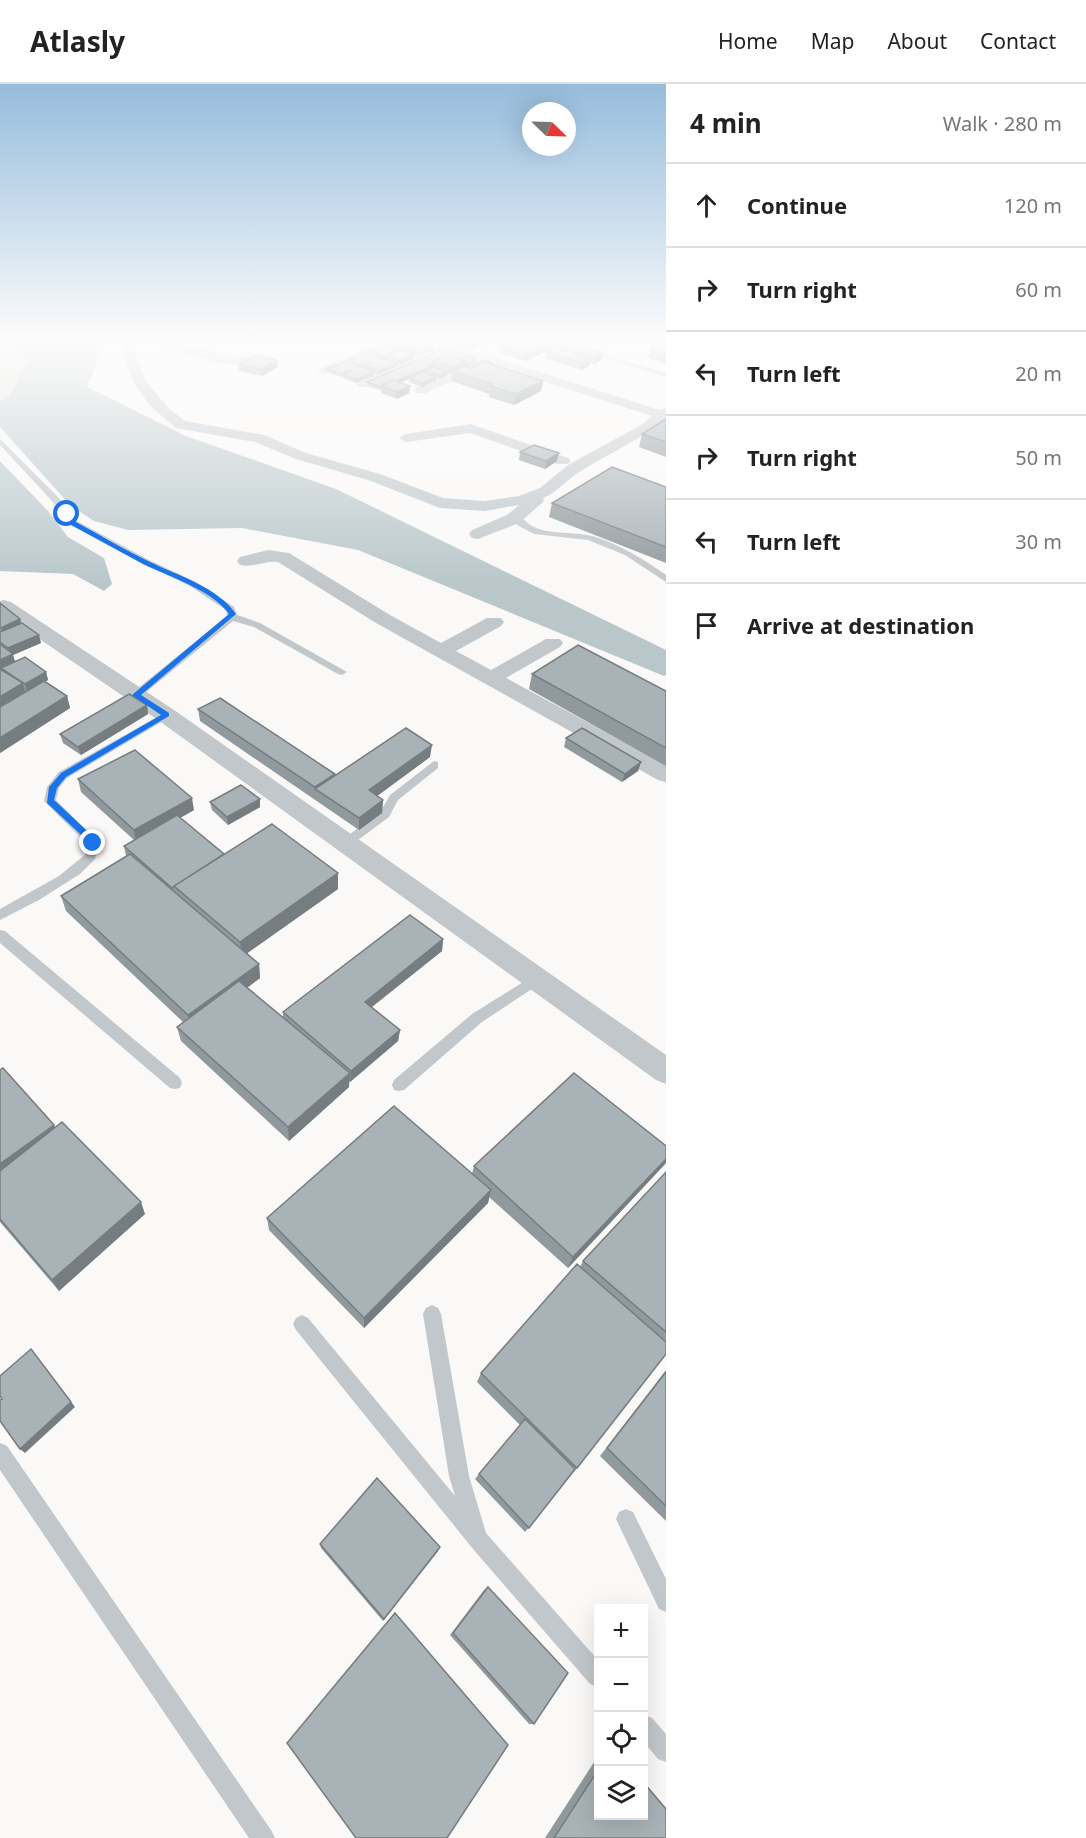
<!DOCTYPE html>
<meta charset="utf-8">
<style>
body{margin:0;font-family:"Noto Sans",sans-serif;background:#f2f2f2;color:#222}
.controls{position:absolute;right:18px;bottom:18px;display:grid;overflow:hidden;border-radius:0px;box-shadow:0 6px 24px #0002}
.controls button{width:54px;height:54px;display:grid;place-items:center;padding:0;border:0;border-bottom:2px solid #e0e0e0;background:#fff;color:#222;font:30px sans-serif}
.compass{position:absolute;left:522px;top:18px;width:54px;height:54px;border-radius:50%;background:#fff;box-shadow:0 6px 24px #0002;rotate:113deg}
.stop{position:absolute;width:18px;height:18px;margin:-14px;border:4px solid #1a73e8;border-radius:50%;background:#fff}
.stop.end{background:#1a73e8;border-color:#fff;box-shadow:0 2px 6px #0008}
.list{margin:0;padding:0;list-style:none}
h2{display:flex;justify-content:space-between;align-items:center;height:78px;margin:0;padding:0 24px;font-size:26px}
h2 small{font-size:20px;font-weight:400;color:#767676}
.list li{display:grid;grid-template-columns:39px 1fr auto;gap:18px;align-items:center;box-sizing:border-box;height:84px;padding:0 24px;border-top:2px solid #e0e0e0}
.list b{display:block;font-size:22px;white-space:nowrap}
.list em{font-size:20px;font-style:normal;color:#767676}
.icon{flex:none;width:33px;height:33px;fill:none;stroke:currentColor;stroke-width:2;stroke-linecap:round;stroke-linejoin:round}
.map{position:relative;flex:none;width:666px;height:1754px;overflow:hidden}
header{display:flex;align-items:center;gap:36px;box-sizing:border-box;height:84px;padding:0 30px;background:#fff;border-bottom:2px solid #e0e0e0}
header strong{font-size:28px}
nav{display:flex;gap:33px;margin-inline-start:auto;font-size:21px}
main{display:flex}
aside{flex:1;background:#fff}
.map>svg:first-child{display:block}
.green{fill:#dadfd7}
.water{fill:#b9c7ca}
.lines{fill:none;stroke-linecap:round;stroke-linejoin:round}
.service{fill:#c1c7ca;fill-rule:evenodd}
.minor{fill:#c1c7ca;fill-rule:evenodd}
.wall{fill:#90999d}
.shaded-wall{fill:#767d80}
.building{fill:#a8b2b7;stroke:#767d80;stroke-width:1.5}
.route{fill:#1a73e8}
</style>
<header>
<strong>Atlasly</strong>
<nav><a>Home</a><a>Map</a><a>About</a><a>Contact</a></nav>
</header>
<main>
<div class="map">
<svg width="666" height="1754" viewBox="0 0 666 1754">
<rect width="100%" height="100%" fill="#faf9f8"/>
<path class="green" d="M0,263l23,8 4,6 -18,36 -9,4z"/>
<g class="water">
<path d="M0,256h106l-19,47 99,49 150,53 330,161v25l-2,1 -306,-126 -116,-22 -114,2 -34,-9 -24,-16 -70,-78v-26l9,-4 18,-36 -4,-6 -23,-8z"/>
<path d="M0,377l47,49 21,27 36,21 8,26 -8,7 -31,-17 -73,-3z"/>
</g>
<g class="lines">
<g class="service">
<path d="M546,256h10l110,33v4z"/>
<path d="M0,355l58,58 19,24 72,39 47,22 38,25 3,8 23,8 87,49 -5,3 -4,-1 -84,-47 -21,-6 -93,76h-8v-4l95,-77 -1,-6 -36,-24 -47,-22 -72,-39 -19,-24 -52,-56z"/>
<path d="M514,430h6c13,24 49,16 72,22 28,8 51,23 74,39v7l-41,-27 -37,-15 -54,-6 -17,-9z"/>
<path d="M166,628l5,3 -1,2 -103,61 -8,10 -3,12 43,43 -4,16 -15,15 -41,26 -39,20v-11l59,-33 27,-22 1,-10 -43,-43 3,-14 12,-15z"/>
<path d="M434,677l4,1v6l-40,32 -9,17 -39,29h-8l-2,-3 2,-3 39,-29 9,-16z"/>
<path d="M0,846l5,1 175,147 2,5 -2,5 -5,1 -5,-1 -170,-145z"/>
<path d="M536,890l5,1 2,4 -2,4 -59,39 -78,68 -5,1 -5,-1 -2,-5 2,-5 78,-66z"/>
<path d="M432,1221l6,3 3,6 28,162 17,57 112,127v27l-8,-3 -117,-135 -177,-219 -3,-6 3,-6 6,-3 6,3 147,178 -6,-20 -26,-162 3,-6z"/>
<path d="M0,1359l7,3 264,384 4,8h-26l-249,-368z"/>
<path d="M626,1425l7,3 33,67v33l-7,-3 -43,-90 3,-7z"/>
<path d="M644,1631l8,3 14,16v28l-8,-3 -14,-17z"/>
</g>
<g class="minor">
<path d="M128,256h12l-5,8 2,10 9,23 23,28 16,12 79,14 42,18 74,21 63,24 42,3 34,-5 21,-8 28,-23 73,-40 11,-9 -163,-52 -63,29h-10l-2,-3 2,-3 61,-27 -28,-9 -81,36h-10l-2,-3 2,-3 78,-34 -15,-7h19l220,70 6,-2v11c-26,21 -57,34 -85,52 -14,8 -23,21 -38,27l1,2 -2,3 -23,20 -41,16 -6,-1 -3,-4 3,-4 35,-15 12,-10 -34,6 -45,-3 -72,-28 -72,-21 -41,-17 -79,-14 -26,-22 -17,-25 -9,-23 -1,-10z"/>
<path d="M152,256h20l58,17h23l7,4c-17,15 -86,-12 -106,-18z"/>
<path d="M385,256h17l-73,33 -5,1 -7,-4z"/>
<path d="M471,340l97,34 3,3 -3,3h-10l-88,-31 -64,9 -7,-4 7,-4z"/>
<path d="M268,466l21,3 101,62 51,28 46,-25h14l3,4 -3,4 -45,25 35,19 55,-31h14l3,4 -3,4 -54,31 160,87v17l-8,-2 -282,-157 -98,-61c-13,-2 -25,6 -38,3l-3,-4 3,-4z"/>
<path d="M4,516l7,2 163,108 492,345v29l-10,-4 -498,-360 -158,-108v-11z"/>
</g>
</g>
<g class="wall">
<path d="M440,256h52l-22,10z"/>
<path d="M559,256l43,20 -8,4 -5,-1v3l-8,4 -36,-12 1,-6 -21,9 -26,-8 1,-7 54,-4v1z"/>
<path d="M666,256v24l-18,-6 2,-10z"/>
<path d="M419,258l15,8 -16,6 -4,-1v3l-15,7 -2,-1v2l-19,9 -4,-2 -1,3 -18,7 -12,-5v-2l-2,1 -14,-5v-3l42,-15v-3l19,-7v-1z"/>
<path d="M446,264l30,15 -9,4 4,1 2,-2 20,-3v2l50,16 -2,10 -27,14 -25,-8v-3l-38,-13 1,-7 -4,-1 -1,2 -7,4 -4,-2v3l-14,7 -13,-5v-3l-9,4 10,3 -1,7 -12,6 -16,-6v-3l-14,-4v-4z"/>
<path d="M239,280l39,3 -16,9 -23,-5z"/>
<path d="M666,335v38l-27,-10 3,-13z"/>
<path d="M520,368l37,9 -12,8 -26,-9z"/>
<path d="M666,403v76l-117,-46 3,-14z"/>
<path d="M0,519l20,16 1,4 20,20 -28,12 2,6 31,11 2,8 -3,2 22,14 3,12 -70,45z"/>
<path d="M532,590l134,17v75l-137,-77z"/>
<path d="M147,621l1,9 -67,41 -18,-12 -3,-9z"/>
<path d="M198,625l137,65v1l95,-18 -53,39 6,4 -1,13 -23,17 -159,-109z"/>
<path d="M566,654l75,24 -3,9 -16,11 -58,-35z"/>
<path d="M78,695l116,31 -14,8 44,36 114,35 -91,64 12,11 1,14 -13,10 36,30v-6l160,-73 -1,12 -70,56 28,23 -2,11 -48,41 -1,-1v6l-60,54 -108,-100 -4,-14 6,-5 -117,-111 -5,-15 65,-40 -2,-10 10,-6 -53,-48z"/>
<path d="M210,718l50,5 -32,18 -16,-15z"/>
<path d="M0,986l55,58 90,86 -86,77 -59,-69z"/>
<path d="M666,1062l-1,18 -97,104 -79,-71 -1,6 -124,125 -95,-98 -2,-12 205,-44 2,-8z"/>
<path d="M666,1088v182l-89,114 -52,64 -50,-53 4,-5 41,-49 -43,-43 4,-9 99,-106 3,-6z"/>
<path d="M666,1286v151l-66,-65z"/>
<path d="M320,1460l118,7 -55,70 -62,-73z"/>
<path d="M488,1503l46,137h-5l-79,-89 34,-45z"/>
<path d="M598,1672v59l68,23h-121z"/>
</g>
<g class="shaded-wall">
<path d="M471,256h21l-22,10z"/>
<path d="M419,257v3l-14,4v2l-3,1v-4z"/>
<path d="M554,258l-1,3 -2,-1 -1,6 -25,11 1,-7z"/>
<path d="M434,262v4l-16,6v-4z"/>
<path d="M401,265v3l-15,5v1l-3,2 1,-4z"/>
<path d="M603,269l-1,7 -8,4 2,-7z"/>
<path d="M414,270v4l-15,7v-4z"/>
<path d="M476,275v4l-11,4 -12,4v-4l13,-6z"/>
<path d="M590,275l-1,7 -8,4 1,-7z"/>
<path d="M277,276l1,7 -16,9 -1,-7z"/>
<path d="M397,279v3l-19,9 1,-4z"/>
<path d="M434,279v3l-2,1v3h-5v2l-40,16 -5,-2z"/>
<path d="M374,288l-1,4 -18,7v-4z"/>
<path d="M448,288l-1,3 -7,4v-4z"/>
<path d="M436,293v3l-14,7v-4z"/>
<path d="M543,297l-2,10 -27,14 2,-11z"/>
<path d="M410,302l-1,7 -12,6v-7z"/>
<path d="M559,369l-2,8 -12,8 1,-8z"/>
<path d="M20,535l2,9 -18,8 -3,-8z"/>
<path d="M39,551l2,8 -28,12 3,11 -15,2 2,4 -3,2v-14l10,-5 -2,-7z"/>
<path d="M46,588l2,8 -21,12 -2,-8z"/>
<path d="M23,599l3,13 -26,15v-14z"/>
<path d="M67,612l3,12 -70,45v-15z"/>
<path d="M147,621l1,9 -67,41 -3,-8z"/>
<path d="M432,661l-2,12 -61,45v-12z"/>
<path d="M641,678l-3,9 -16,11 3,-8z"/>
<path d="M335,690v12l-20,3v11v-13z"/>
<path d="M192,714l2,12 -58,33 -2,-13z"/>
<path d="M260,715v8l-32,18 -1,-8z"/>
<path d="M383,716l-1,13 -23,17v-12z"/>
<path d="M338,789v16l-96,68 -2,-15z"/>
<path d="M443,855l-1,12 -78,62 1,-11z"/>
<path d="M259,880l1,14 -69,51 -3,-14z"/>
<path d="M400,946l-2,11 -48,41 1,-11z"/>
<path d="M350,989l-1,14 -60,54 -1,-14z"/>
<path d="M54,1041l6,13 -60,44v-18z"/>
<path d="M666,1075v4l-98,105 5,-11z"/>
<path d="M491,1106l-3,13 -124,125v-10z"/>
<path d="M141,1118l4,12 -86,77 -7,-11z"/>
<path d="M31,1265l44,58 -50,46 -5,-4z"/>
<path d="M440,1463l-2,4 -55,70 1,-2z"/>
</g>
<g class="building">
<path d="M395,256h22l2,1 -17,6 -14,-4z"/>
<path d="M514,256h34l6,2 -28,12 -26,-8z"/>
<path d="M559,256l44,13 -7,4 -45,-13z"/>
<path d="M666,256v13l-16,-5z"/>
<path d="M420,257l14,5 -16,6 -13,-4z"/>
<path d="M386,260l15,5 -17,7 -15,-5z"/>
<path d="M554,263l36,12 -8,4 -36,-12z"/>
<path d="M446,264l30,11 -10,5v-3l-18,-5 -14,5v2l-6,2 4,1 -37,15 -2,-1 -12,6h1l-2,1 -13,-5z"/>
<path d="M401,266l13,4 -15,7 -13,-4z"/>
<path d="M366,269l31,10 -18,8 -15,-5 10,-4 -13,3 -11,-3 24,10 -19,7 -12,-5 9,-3 -2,-1 -9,4 -14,-5z"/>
<path d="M255,271l22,5 -16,9 -22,-5z"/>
<path d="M448,272l18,5 -13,6 -19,-6z"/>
<path d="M485,276l8,3 -2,1 -7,-2 -9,4h-2z"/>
<path d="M484,278l59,19 -27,13 -26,-8 3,-2 -41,-13 12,-5 7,2z"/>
<path d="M434,283l14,5 -8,3 -13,-5z"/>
<path d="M423,288l13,5 -14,6 -13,-5z"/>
<path d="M393,296l17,6 -13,6 -16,-6z"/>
<path d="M666,335v23l-24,-8z"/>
<path d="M534,361l25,8 -13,8 -26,-9z"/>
<path d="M612,383l54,20v60l-114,-44z"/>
<path d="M0,519l20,16 -19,9 -1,-1z"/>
<path d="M22,539l17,12 -31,13 -8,-6v-10z"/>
<path d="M0,560l13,10 -13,6z"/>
<path d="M578,561l88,46v57l-134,-74z"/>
<path d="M25,573l21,15 -21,12 -24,-16z"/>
<path d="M0,585l23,14 -23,14z"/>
<path d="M44,597l23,15 -67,42v-31z"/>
<path d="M129,610l18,11 -69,42 -18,-13z"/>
<path d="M220,614l115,76 -20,13 -117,-78z"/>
<path d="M406,644l26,17 -63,45 14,10 -24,18 -44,-29z"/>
<path d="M582,644l59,34 -16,12 -59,-36z"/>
<path d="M135,666l57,48 -58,32 -56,-51z"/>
<path d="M241,701l19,14 -33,18 -17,-15z"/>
<path d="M177,731l47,39 -52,34 -48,-42z"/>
<path d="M272,740l66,49 -98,69 -66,-56z"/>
<path d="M130,770l129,110 -71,51 -127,-119z"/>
<path d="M410,831l33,24 -78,63 35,28 -49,41 -68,-59z"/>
<path d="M239,897l111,92 -62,54 -111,-100z"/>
<path d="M3,984l51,57 -54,39v-94z"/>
<path d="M574,989l92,73v13l-93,98 -99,-91z"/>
<path d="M394,1022l97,84 -127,128 -97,-100z"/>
<path d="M62,1038l79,80 -89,78 -52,-61v-48z"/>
<path d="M666,1088v160l-83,-71z"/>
<path d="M577,1180l89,78v12l-89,114 -96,-95z"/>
<path d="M31,1265l40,53 -51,47 -20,-28v-21l2,-1 -2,-3v-20z"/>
<path d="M666,1288v134l-59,-58z"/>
<path d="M525,1335l50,50 -46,59 -50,-54z"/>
<path d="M377,1394l63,69 -56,72 -64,-75z"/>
<path d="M488,1503l80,86 -34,51 -81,-91z"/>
<path d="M395,1529l113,132 -61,93h-91l-69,-95z"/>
<path d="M598,1686v45h46v-32l22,26v29h-112z"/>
</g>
<linearGradient id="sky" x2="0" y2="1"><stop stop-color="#95bcdc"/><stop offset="0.51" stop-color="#fdfcfc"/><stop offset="1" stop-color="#fdfcfc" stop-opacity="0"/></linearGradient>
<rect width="666" height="502" fill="url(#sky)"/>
<path class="route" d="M65,429h4l7,9c24,13 49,28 74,40 29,14 67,25 86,52l-95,81 28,18v3l-103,61 -9,11 -3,12 43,40v5l-4,1 -46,-43 2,-16 12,-14 100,-58 -29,-20 97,-81c-16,-23 -58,-37 -84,-49 -25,-13 -49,-27 -74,-40z"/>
</svg>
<div class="controls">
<button>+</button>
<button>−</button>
<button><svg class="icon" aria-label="locate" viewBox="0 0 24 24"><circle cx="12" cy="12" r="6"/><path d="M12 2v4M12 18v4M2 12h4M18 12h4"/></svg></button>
<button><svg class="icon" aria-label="layers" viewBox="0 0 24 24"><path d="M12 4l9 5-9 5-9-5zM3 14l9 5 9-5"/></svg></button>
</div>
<svg class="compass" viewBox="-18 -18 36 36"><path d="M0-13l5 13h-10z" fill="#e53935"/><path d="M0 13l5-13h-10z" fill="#767676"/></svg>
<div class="stop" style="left:67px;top:430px"></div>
<div class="stop end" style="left:93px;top:759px"></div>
</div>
<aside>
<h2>4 min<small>Walk · 280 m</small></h2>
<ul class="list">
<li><svg class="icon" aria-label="ahead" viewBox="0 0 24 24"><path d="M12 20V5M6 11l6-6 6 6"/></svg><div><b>Continue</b></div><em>120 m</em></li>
<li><svg class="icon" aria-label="right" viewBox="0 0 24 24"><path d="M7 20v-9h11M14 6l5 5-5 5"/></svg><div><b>Turn right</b></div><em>60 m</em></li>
<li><svg class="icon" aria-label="left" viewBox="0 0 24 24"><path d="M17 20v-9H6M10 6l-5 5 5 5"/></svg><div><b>Turn left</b></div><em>20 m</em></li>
<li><svg class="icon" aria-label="right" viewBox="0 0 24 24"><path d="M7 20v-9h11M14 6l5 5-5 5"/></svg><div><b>Turn right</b></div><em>50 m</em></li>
<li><svg class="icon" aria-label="left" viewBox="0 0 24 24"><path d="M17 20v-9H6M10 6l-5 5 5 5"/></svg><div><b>Turn left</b></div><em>30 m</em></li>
<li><svg class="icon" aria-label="arrive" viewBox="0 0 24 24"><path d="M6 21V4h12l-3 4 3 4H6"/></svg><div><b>Arrive at destination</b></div></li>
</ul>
</aside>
</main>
